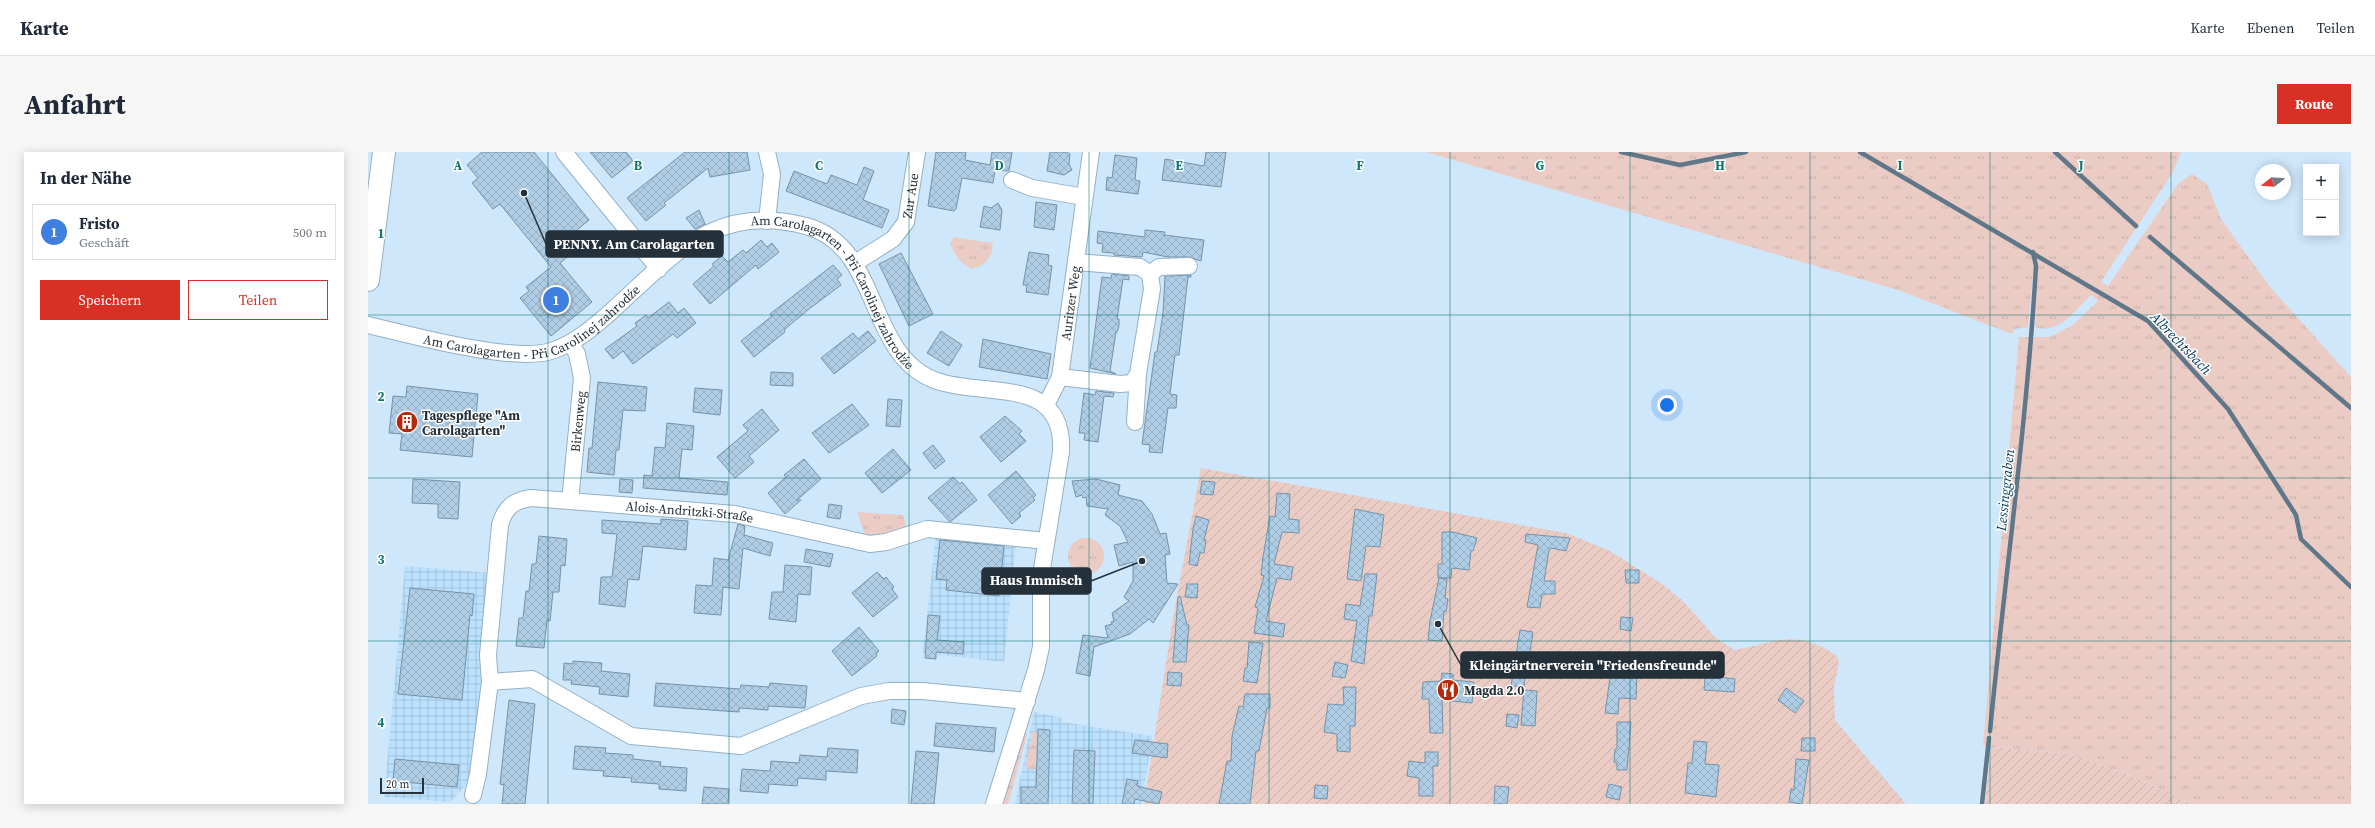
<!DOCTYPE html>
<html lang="de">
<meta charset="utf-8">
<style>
body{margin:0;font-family:"Source Serif 4",serif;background:#f6f6f7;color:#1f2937}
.controls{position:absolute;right:12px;top:12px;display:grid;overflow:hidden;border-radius:0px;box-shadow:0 2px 10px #0003}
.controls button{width:36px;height:36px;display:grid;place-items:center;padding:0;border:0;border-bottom:1px solid #e0e1e3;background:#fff;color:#1f2937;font:20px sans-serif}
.compass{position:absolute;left:1887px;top:12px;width:36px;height:36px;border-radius:50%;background:#fff;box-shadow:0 2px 10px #0003;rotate:253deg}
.scale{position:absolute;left:12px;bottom:10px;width:44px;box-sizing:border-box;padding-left:4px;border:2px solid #25313a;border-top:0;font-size:11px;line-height:14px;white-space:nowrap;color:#25313a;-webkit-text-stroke:3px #fff;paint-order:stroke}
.you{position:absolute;left:1299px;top:253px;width:14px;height:14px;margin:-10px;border:3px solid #fff;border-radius:50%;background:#1a73e8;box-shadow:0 0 0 6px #1a73e833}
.badge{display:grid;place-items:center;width:26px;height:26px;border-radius:50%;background:#d93025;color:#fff;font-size:13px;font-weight:700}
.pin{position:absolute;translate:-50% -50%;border:2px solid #fff;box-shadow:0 1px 4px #0006}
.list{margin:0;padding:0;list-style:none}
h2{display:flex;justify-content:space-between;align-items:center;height:52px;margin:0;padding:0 16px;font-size:17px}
h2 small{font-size:13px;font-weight:400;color:#747a83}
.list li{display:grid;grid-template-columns:26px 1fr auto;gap:12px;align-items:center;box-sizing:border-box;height:56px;margin:0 8px 8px;padding:0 8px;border:1px solid #e0e1e3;border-radius:0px}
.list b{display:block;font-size:15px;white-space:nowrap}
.list p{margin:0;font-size:13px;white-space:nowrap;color:#747a83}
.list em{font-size:13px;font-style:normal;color:#747a83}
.actions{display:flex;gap:8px;padding:12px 16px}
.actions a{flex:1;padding:9px 0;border:1px solid #d93025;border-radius:0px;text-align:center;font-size:14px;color:#d93025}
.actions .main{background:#d93025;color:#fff}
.map{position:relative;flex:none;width:1983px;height:652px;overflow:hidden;border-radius:0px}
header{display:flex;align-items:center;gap:24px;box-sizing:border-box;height:56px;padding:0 20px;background:#fff;border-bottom:1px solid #e0e1e3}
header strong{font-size:19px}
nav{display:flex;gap:22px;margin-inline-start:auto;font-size:14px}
.intro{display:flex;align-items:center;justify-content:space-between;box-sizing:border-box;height:96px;padding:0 24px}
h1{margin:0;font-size:28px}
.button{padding:10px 18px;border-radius:0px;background:#d93025;color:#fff;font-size:14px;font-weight:700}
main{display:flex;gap:24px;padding:0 24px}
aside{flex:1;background:#fff;border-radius:0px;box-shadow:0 2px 10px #0003}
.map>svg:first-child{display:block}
.industrial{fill:url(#industrial-grid)}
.grass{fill:url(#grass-tufts)}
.garden{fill:url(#garden-furrows)}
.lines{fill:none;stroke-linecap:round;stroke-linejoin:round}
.stream{stroke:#5f7789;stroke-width:4.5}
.building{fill:url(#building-cross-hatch);stroke:#7592a8}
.street-casing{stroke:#92b0c7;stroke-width:18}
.primary-casing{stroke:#92b0c7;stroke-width:24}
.street{stroke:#fff;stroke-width:16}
.primary{stroke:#fff;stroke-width:22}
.grid{fill:none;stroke:#0f766e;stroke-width:1;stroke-opacity:0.55}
.labels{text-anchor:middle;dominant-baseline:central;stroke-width:3;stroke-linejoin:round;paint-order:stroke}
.street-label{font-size:13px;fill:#25313a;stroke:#fff}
.poi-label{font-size:13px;font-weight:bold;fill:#25313a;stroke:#fff;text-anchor:start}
.water-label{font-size:14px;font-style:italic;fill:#023959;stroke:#fff}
.grid-label{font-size:13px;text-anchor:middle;font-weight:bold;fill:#0f766e;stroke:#fff;stroke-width:3;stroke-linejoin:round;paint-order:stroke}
.leader{fill:none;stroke:#25313a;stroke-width:1.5}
.callout-dot{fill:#25313a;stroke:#fff;stroke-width:1.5}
.callout{fill:#25313a;stroke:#25313a;stroke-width:1.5}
.callout-label{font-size:14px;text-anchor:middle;font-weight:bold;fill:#fff}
</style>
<header>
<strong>Karte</strong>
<nav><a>Karte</a><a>Ebenen</a><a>Teilen</a></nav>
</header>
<div class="intro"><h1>Anfahrt</h1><a class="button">Route</a></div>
<main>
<aside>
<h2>In der Nähe<small></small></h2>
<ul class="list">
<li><span class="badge" style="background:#3f7fe0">1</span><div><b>Fristo</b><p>Geschäft</p></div><em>500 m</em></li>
</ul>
<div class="actions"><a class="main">Speichern</a><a>Teilen</a></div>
</aside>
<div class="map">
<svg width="1983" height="652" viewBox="0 0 1983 652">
<defs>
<pattern id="industrial-grid" width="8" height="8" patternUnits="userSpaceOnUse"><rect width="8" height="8" fill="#bbe1fe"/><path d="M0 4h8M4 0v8" fill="none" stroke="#a1c2da"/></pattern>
<pattern id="grass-tufts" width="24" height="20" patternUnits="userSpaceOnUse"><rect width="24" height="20" fill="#ebccc5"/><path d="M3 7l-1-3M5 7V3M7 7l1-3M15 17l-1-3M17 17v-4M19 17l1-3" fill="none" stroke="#c9b0aa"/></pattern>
<pattern id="garden-furrows" width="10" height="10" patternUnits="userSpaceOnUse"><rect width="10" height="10" fill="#ebccc5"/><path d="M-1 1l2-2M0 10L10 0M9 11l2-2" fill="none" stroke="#c9b0aa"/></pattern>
<pattern id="building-cross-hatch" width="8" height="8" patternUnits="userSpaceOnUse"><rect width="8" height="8" fill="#afcde5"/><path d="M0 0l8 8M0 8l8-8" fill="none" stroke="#96b0c5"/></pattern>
</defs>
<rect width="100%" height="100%" fill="#cfe7fb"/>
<g class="industrial">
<path d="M568,382l80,9 -12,119 -81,-9z"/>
<path d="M37,414l86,7 -18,204 -23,25 -66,-5z"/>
<path d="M666,560l28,6v4l90,14 -10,68h-127z"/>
</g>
<g class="grass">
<path d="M1058,0h755l-8,20 -72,110 7,4 70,-102 14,-10 15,10 14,35 49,68 81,90v427h-159l-58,-27 -64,-23 -87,-8 36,-409h31l23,-12 25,-24 -7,-6c-15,14 -31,40 -56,32l3,-62 -4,-2 -6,64 -14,2 -2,5 -114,-44z"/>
<path d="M586,85l39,6c-2,16 -6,22 -22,26 -11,-6 -16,-14 -21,-25z"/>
<path d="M489,360l46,3 4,14 -15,7 -26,1z"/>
<circle cx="718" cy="404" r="18"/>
<path d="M665,579l4,2 -1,37 -9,-2 -1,-3z"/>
<path d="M656,581l3,2 -19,69h-8z"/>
</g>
<g class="garden">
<path d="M833,316l365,65 42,17 53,33 23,19 31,35 19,13c45,-8 61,-22 103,6l2,7 -5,24 1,33 71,84h-762l30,-192z"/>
<path d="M1623,595l79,7 64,23 58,27h-207z"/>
</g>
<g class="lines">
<g class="stream">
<path d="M1253,0l59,13 66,-13"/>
<path d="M1492,0l288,169 80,88 68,106 5,24 50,48"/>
<path d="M1687,0l81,74"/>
<path d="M1782,85l201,171"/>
<path d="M1622,579c15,-155 37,-309 46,-465l-3,-14"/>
<path d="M1614,652l7,-66"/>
</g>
</g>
<g class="building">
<path d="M114,0h52l55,68 -18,15 9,11 -20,17 32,39 -41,34 -31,-38 9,-7 -3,-4 25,-20 -51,-63 -7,5 -21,-26 6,-5 -11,-13z"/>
<path d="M222,0h36l7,9 -21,17z"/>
<path d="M317,0h62l3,18 -40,7 -2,-9 -44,35 2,2 -20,16 -19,-23z"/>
<path d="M568,0h30l-1,8 25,5 2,-13h20l-3,19 -14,-1 -2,13 -31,-5 -6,31 -2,2 -26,-5z"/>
<path d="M682,0h17l3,2 -1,10 3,6 -8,5 -17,-4z"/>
<path d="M838,0h20l-5,35 -59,-7 3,-21 39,7z"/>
<path d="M747,3l22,3 -2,22 5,1 -2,13 -32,-4 1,-13 5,1z"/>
<path d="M496,15l10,4 -11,29 26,10 -7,18 -96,-37 8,-20 33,13 4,-9 26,10z"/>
<path d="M668,50l21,3 -3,25 -20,-3z"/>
<path d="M630,51l4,7 -2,20 -20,-3 4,-21 7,2z"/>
<path d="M331,58l6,14 -10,5 -9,-11z"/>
<path d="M777,78l20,2 -1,3 40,5 -3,21 -12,-4h-21l-25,-5 -1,5 -28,-2v-2l-12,-1 1,-8 -6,-1 1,-12 47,6z"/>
<path d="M393,88l6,7 5,-4 7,9 -21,17 -2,-4 -46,39 -17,-20 21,-18 -2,-2 10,-8 6,6 15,-12 3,3z"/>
<path d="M661,100l20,3 -1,10 4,1 -4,29 -22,-3 1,-7h-4z"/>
<path d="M533,101l32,61 -24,12 -30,-62z"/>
<path d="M465,113l9,10 -5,4 4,6 -32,24 -25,21 1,2 -31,25 -13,-16 31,-25 -2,-2z"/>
<path d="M744,122l17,2v4l-6,-1 -6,40h2v7l-2,6h-1l-6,39 6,3 -26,-6 12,-91 9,1z"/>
<path d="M823,123v2h-3l-9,78h-4l-5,39 7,1 -1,13h-8l-6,45 -13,-1 1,-7 -8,-1 13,-92h2l6,-39 2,-37z"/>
<path d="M301,150l9,11 6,-5 12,15 -19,15 -4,-4 -40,30 -10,-13 -10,8 -8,-10 32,-23 -2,-3 11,-8 2,3z"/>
<path d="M500,179l8,10 -42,33 -13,-16 32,-25 5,6z"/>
<path d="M573,179l21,14 -13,21 -22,-13z"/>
<path d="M615,187l68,15 -4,25 -68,-12z"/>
<path d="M403,220l22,1v13l-23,-1z"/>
<path d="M230,230l49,5 -2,24 -22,-1 -4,40h-3l-2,25 -27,-3 2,-24h3z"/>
<path d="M39,234l71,8 -6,63 -72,-7 2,-16 -13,-1 4,-37 13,1z"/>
<path d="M327,236l27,2 -2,25 -27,-3z"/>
<path d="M728,239l18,2 -1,4 -9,-1 -6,46 -14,-2 1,-7h-6l5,-40 11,2z"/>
<path d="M520,247l14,1 -2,27 -14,-1z"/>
<path d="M484,252l17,21 -40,28 -17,-20z"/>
<path d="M394,257l17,21 -30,26 5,6 -19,16 -18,-21 31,-26 -5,-6z"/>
<path d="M637,264l17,15 -3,3 7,7 -25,21 -21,-25z"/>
<path d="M299,271l27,3 -2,24 -10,-1 -3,29 49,4 -1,13 -84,-7 1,-13 8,1 3,-29 10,1z"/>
<path d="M565,293l12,16 -10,8 -12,-16z"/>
<path d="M525,297l18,21 -29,23 -17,-20z"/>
<path d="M436,307l17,20 -24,21h4l-16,14 -17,-21 18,-16 -2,-2z"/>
<path d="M648,319l20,24 -3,3 2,2 -16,13 2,3 -9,8 -24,-29z"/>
<path d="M585,325l7,7 2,-2 15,18 -27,22 -22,-24z"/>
<path d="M45,327l47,3 -2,37 -20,-1v-14l-26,-1z"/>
<path d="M252,327l13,1 -1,13 -13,-1z"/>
<path d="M728,327l24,6 -2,10 24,6 10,13 8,20 6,-1 4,21 -5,1 2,28 11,1 -25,39 -4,-4 -19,15 -36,13 -4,29 -14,-3 7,-38 25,3 -3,-12 7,-2 -1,-2 3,-1 -2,-8 17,-12 -5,-4 9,-16v-19l-14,4 -5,-21 14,-3 -8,-16 -15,-11 3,-6 -21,-3 -1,-9 -3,1 -1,-3 -6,2 -4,-16z"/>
<path d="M834,329l13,1 -2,13 -13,-1z"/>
<path d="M909,341l13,1 -1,25 10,1v13l-17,-1 -8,32 19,3 -2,13 -14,-2 -11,43 19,3 -2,13 -29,-4 4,-25 -3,-1 9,-31 -3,-1 2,-18 7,-41 5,1z"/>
<path d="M461,352l13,2 -2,13 -13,-2z"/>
<path d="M987,357l29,6 -4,32 -14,-1 -5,35 -14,-2z"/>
<path d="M828,364l13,4 -5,20h2l-2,13h-4l-3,13 -8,-2 4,-35z"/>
<path d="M293,367l27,2 -2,29 -43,-4 -4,34 -11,-1 -3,28 -26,-3 2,-27h11l5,-43 -15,-1v-13l59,4z"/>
<path d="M370,372l7,2 -1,9 29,8 -3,13 -27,-8 -4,41 -16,-2 -2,28 -27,-2 2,-28 16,1 2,-28 14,2z"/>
<path d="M1074,380h11l24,6 -4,13 -2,-1 -2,20 -17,-2 -1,10h-13v-14h4z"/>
<path d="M1158,382l44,4 -4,13 -15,-3 -2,2 -5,31h11v13h-13l-2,14 -13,-1 11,-62 -13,-3z"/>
<path d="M171,384l28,3 -2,27 -4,-1 -2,27h-6l-3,29 -3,-1 -3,28 -28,-2 3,-28h4l3,-27h3l3,-27h4z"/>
<path d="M572,388l64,6 -5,50 -53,-6 1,-10 -11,-1z"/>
<path d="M438,397l27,5 -3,13 -26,-5z"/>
<path d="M417,413l27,2 -2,28 -12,-1 -2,28 -27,-3 3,-27h11z"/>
<path d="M1257,418h14v13h-13z"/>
<path d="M509,420l7,7 2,-2 8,10 -2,2 6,8 -25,20 -21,-24z"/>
<path d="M997,422h12l-5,42h-3l-5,48 -13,-3 6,-40 -13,-2 2,-15 14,2z"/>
<path d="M1071,426l8,1 -2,19 3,1 -2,13 -2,-1 -2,30 -14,-1 2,-19z"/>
<path d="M819,432h11l-1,14 -12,-1z"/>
<path d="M42,436l64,6 -2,22 -2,-1 -8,85 -64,-6z"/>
<path d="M812,444l7,29h2l-3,37h-13l5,-65z"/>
<path d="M560,463l12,1 -3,24 27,2 -1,12 -27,-2v7l-11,-1z"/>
<path d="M1253,465l12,1 -2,13 -11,-2z"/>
<path d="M491,475l20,24 -3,3 1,2 -25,20 -20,-25z"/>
<path d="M1152,478l13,2 -5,33 -2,-1 -2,23 -13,-1z"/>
<path d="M881,490l14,1 -6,40 -14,-2 2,-13h2z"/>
<path d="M1261,502l14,2 -2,13h-4l-1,30 -17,-1 -1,16 -13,-1 8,-56 16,2z"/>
<path d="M1339,505l14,2 -2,18 16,2 -1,13 -30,-2z"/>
<path d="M205,509l29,2 -1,8 29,3 -2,23 -29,-3 1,-7 -29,-3 1,-4h-9l1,-17 9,1z"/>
<path d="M967,510l13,3 -3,13 -13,-2z"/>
<path d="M800,520l14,1 -1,13 -14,-1z"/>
<path d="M1074,521l11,1v6l21,2 -2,21 -30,-3 1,33h-13l-1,-34h-7l1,-17 18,-1z"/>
<path d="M288,531l84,6 1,-4 28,2 1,-4 37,3 -2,22 -37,-2v4l-29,-2v4l-85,-6z"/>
<path d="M975,535h13l-1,39h-5v26l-13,-1v-17l-13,-2 4,-28 16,1z"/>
<path d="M1418,536l18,13 -9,12 -17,-13z"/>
<path d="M1156,538l13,1 -2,35 -14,-1z"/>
<path d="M877,542h25v14h-3l-8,43h-3l-6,53h-31l8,-43h4l1,-25 7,-30 4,1z"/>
<path d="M141,548l26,4 -10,100h-23l2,-19 -4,-1z"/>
<path d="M524,557l14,2 -2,14 -13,-2z"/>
<path d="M1139,562l12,1 -2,13 -11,-2z"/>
<path d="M1249,570h14l-4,48h-10v-7l-3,-1 1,-13h2z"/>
<path d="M568,571l60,5 -2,24 -60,-6z"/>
<path d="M670,577l12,1 -2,74h-27v-17h15z"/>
<path d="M1434,586h13v13h-14z"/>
<path d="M767,588l33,4 -1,14 -35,-5z"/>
<path d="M1326,589l13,1 -2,22 14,1 -3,32 -31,-4 3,-30h4z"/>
<path d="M207,594l31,2 -1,5 28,2v4l28,3 -1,4 27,2 -1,23 -27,-2v-5l-28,-2 1,-4 -29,-2 1,-5 -31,-2z"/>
<path d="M460,596l30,2 -1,23 -31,-2v9l-28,-2 -1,8 -28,-2 -1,9 -28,-2 2,-22 28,2 1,-10 28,2 1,-8 27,2z"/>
<path d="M706,598l21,1 -2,53h-21z"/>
<path d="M548,599l23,2 -5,51h-23z"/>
<path d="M1057,600h13v14h-5v30h-14v-18l-12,-2 2,-15 16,2z"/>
<path d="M27,607l64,6 -2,22 -64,-6z"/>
<path d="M1428,607l13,1 -7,44 -13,-2 2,-13 3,1z"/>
<path d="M759,627l11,2 -1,5 25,6 -3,12 -24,-5 -1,5h-12z"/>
<path d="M1241,632l13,3 -3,13 -13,-3z"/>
<path d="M947,633l13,1 -1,13 -13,-1z"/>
<path d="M1127,634l14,1 -2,17h-13z"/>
<path d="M336,635l25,2 -1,15h-26z"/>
</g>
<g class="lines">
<g class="street-casing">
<g id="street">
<path d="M196,0l95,117"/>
<path d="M399,0l5,22 -5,47"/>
<path d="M644,28l20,8 52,9"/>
<path id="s1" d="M487,111l38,-24 13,-17 11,-70"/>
<path d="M782,122l9,-7 30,-1"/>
<path id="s2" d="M0,173c42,10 144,38 183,26 24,-7 45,-26 64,-43 59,-54 102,-106 191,-82 76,20 59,130 131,155 50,17 128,-6 124,71l-20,123v72l-5,23 -42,134"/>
<path d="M692,225l60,7 12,-1 6,-9 14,-85 -2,-15 -10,-7 -64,-5"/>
<path id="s3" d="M678,253l14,-28 31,-225"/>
<path d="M767,270l3,-48"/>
<path id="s4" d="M202,349l12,-123 -5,-24 -6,-11"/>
<path id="s5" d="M122,530l-2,-27 12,-130c5,-18 13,-24 31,-27l204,16 135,30 16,-2 41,-13 119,12"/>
<path d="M105,643l5,-21 12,-92 42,-3 99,57 110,10 120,-50 28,-5h33l105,10"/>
</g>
</g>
<g class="primary-casing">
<path id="primary" d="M0,128l16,-128"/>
</g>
<use href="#street" class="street"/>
<use href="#primary" class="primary"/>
</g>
<path class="grid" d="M180,0v652M361,0v652M541,0v652M721,0v652M901,0v652M1082,0v652M1262,0v652M1442,0v652M1622,0v652M1803,0v652M0,163h1983M0,326h1983M0,489h1983"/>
<defs>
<g id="building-disc" transform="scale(1.15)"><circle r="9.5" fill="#b42909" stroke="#fff"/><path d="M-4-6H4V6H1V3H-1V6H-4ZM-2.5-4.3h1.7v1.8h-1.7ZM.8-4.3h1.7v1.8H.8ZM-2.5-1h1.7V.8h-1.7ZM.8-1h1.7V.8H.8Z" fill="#fff"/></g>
<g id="restaurant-disc" transform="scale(1.15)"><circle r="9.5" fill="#b42909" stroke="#fff"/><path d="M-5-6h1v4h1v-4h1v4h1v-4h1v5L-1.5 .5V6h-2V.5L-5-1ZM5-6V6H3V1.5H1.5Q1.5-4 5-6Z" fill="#fff"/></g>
</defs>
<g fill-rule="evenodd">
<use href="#building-disc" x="39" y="270"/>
<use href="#restaurant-disc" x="1080" y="538"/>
</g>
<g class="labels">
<g class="street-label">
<text stroke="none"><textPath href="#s1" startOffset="93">Zur Aue</textPath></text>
<text stroke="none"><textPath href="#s2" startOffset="547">Am Carolagarten - Při Carolinej zahrodźe</textPath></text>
<text stroke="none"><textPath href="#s3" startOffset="106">Auritzer Weg</textPath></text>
<text stroke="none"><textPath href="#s2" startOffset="176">Am Carolagarten - Při Carolinej zahrodźe</textPath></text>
<text stroke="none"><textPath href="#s4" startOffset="80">Birkenweg</textPath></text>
<text stroke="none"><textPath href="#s5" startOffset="361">Alois-Andritzki-Straße</textPath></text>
</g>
<g class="poi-label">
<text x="54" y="263">Tagespflege "Am<tspan x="54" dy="15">Carolagarten"</tspan></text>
<text x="1096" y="538">Magda 2.0</text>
</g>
<g class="water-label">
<text transform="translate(1813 191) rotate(46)">Albrechtsbach</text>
<text transform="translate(1637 338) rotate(-84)">Lessinggraben</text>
</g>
</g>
<g class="grid-label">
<text x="90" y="18">A</text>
<text x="270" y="18">B</text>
<text x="451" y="18">C</text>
<text x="631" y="18">D</text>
<text x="811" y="18">E</text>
<text x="992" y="18">F</text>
<text x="1172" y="18">G</text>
<text x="1352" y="18">H</text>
<text x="1532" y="18">I</text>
<text x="1713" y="18">J</text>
<text x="13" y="86">1</text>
<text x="13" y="249">2</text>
<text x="13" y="412">3</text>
<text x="13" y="575">4</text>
</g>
<path class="leader" d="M156 41L178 92M774 409L723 429M1070 472L1093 513"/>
<g class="callout-dot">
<circle cx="156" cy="41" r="4"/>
<circle cx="774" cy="409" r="4"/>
<circle cx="1070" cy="472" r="4"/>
</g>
<g class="callout">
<rect x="178" y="79" width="177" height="26" rx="4"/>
<rect x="614" y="416" width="109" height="26" rx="4"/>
<rect x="1093" y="500" width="263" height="26" rx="4"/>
</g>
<g class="callout-label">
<text x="266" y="97">PENNY. Am Carolagarten</text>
<text x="668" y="433">Haus Immisch</text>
<text x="1225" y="518">Kleingärtnerverein "Friedensfreunde"</text>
</g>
</svg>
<div class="controls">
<button>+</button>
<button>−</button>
</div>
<svg class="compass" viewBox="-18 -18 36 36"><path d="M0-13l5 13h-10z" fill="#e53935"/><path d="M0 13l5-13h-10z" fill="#747a83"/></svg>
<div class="scale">20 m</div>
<div class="you"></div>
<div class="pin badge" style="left:188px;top:148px;background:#3f7fe0">1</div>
</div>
</main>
